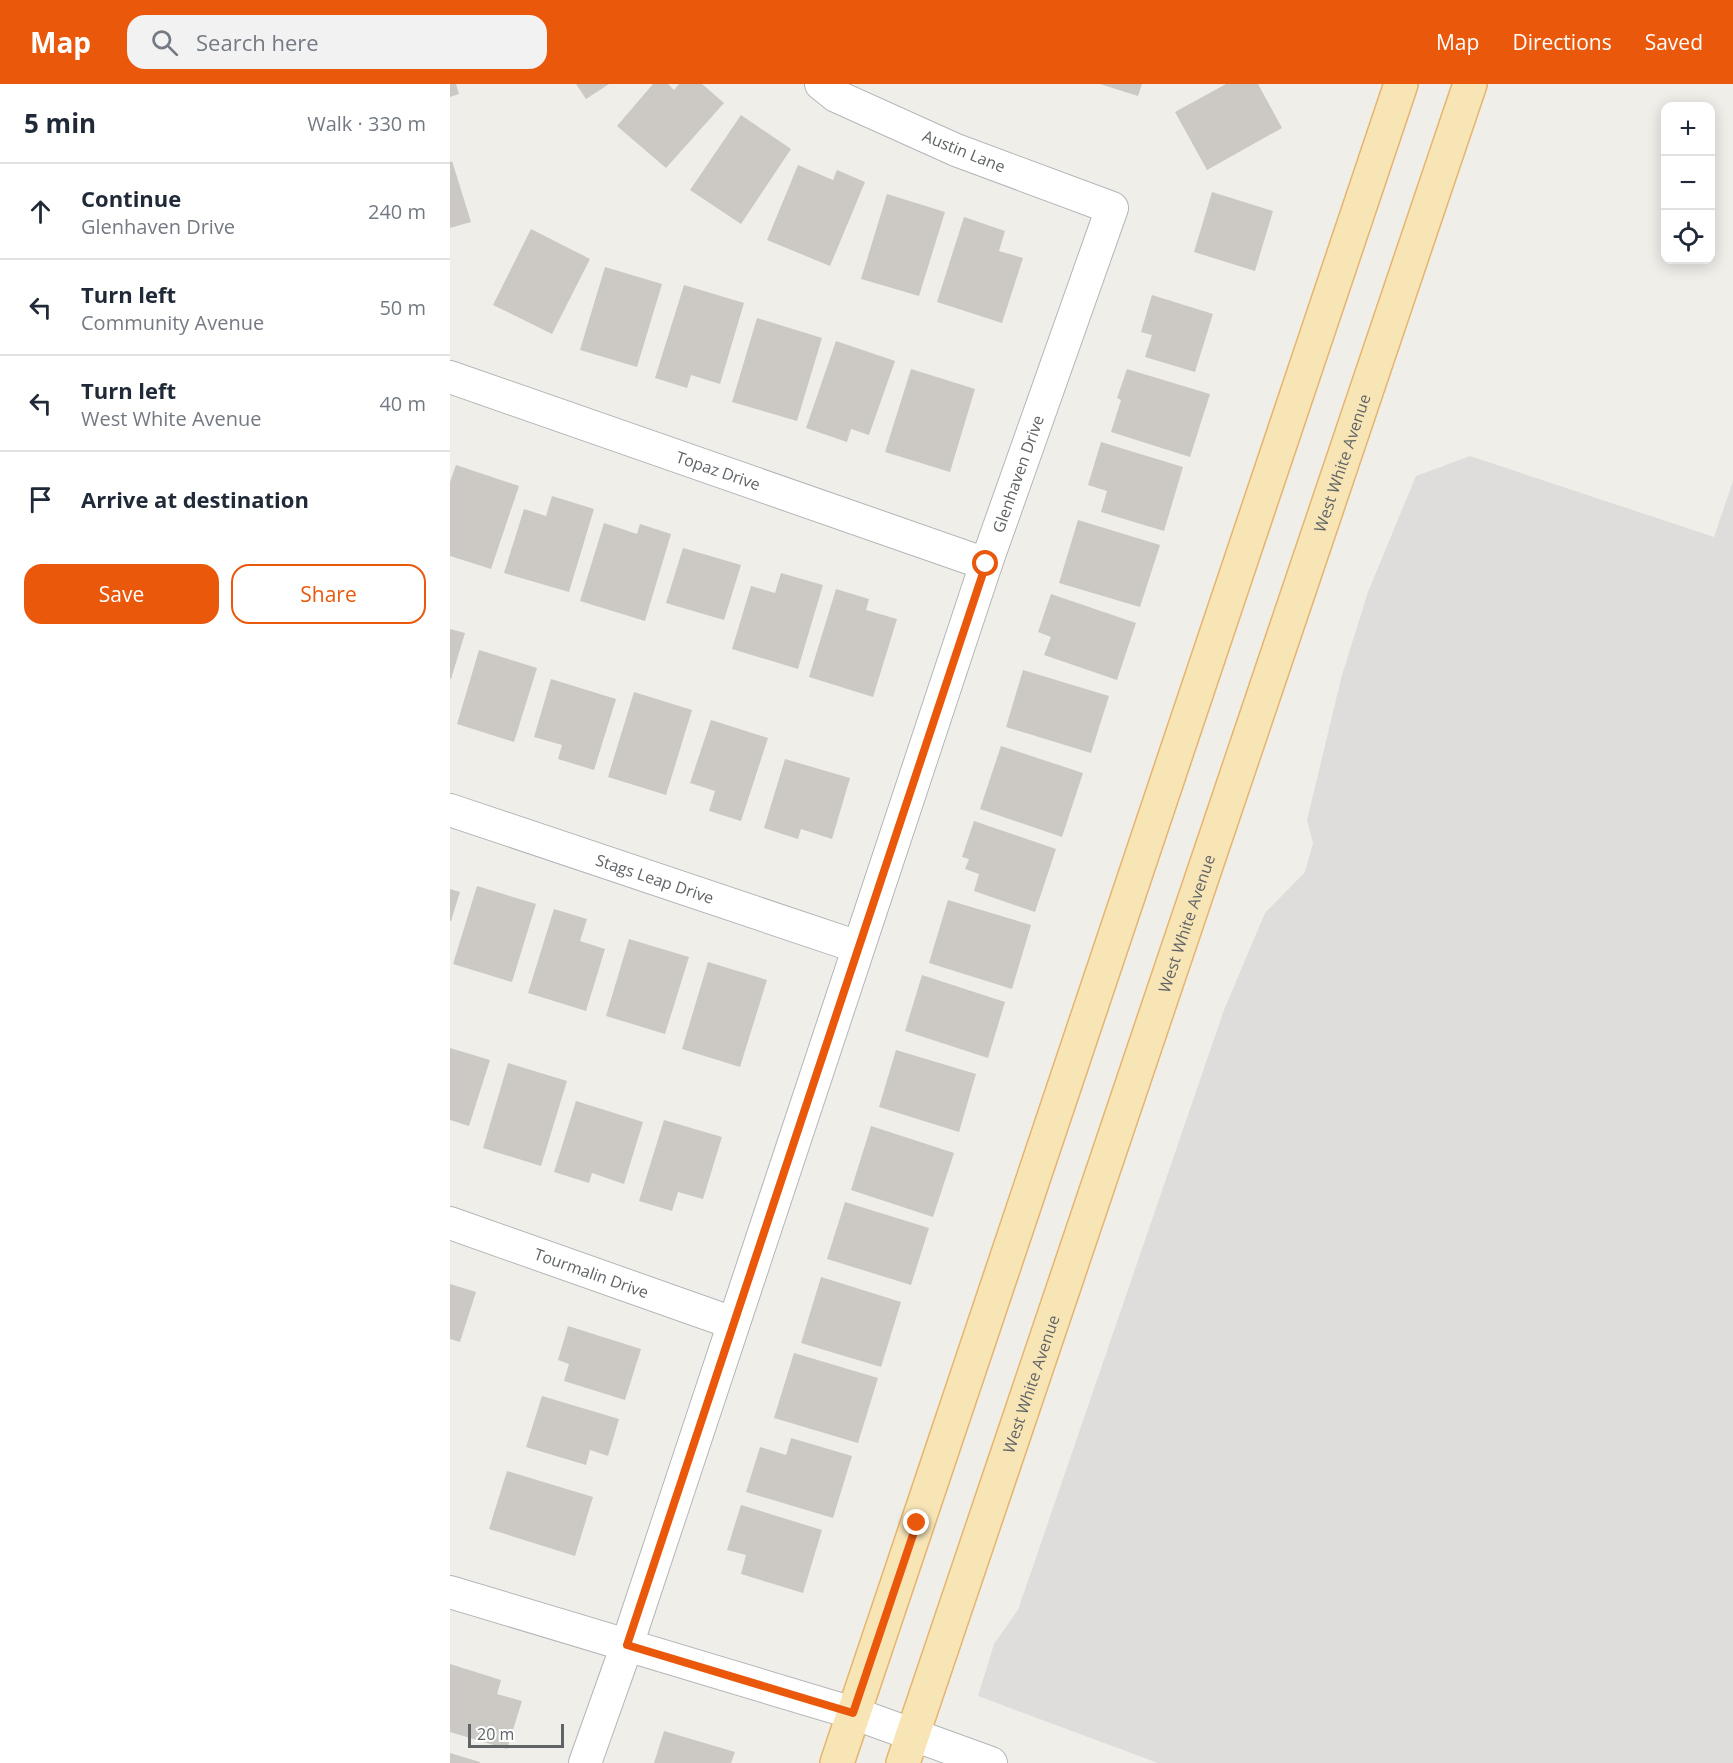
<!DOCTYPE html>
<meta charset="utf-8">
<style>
body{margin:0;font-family:"Open Sans",sans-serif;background:#f2f2f3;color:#1f2937}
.controls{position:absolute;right:18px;top:18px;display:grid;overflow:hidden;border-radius:12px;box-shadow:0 3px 15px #0003}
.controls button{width:54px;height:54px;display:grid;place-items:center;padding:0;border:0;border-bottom:2px solid #e0e1e3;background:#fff;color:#1f2937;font:30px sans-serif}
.scale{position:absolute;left:18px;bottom:15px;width:96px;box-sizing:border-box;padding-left:6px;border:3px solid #606467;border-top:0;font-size:16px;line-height:21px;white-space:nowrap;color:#606467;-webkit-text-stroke:4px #fff;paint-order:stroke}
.stop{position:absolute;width:18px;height:18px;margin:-14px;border:4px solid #ea580c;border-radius:50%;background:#fff}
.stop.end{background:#ea580c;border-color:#fff;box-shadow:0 2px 6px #0008}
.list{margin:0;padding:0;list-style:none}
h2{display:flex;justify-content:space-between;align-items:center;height:78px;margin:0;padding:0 24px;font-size:26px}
h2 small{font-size:20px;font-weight:400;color:#747a83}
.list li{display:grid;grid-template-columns:39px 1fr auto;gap:18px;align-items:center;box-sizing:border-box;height:96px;padding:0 24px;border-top:2px solid #e0e1e3}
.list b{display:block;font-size:22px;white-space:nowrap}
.list p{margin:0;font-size:20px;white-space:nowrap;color:#747a83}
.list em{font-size:20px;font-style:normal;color:#747a83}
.actions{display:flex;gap:12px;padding:18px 24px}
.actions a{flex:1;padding:14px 0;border:2px solid #ea580c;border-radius:18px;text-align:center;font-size:21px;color:#ea580c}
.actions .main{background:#ea580c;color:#fff}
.icon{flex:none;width:33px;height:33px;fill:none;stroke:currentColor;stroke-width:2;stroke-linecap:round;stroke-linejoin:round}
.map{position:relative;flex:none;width:1283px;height:1679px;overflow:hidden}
header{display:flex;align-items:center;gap:36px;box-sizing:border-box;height:84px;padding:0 30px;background:#ea580c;color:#fff}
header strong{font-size:28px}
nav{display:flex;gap:33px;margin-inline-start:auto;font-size:21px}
.search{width:420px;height:54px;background:#f2f2f3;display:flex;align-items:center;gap:15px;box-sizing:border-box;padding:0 21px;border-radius:18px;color:#747a83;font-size:22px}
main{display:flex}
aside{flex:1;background:#fff}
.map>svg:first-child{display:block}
.industrial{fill:#dfdddb}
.building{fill:#ccc9c5}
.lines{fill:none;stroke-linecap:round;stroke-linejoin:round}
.minor-casing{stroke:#b3b6b9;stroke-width:34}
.major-casing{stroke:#e5b46d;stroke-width:36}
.minor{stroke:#fff;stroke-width:32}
.major{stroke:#f8e5b6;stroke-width:33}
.route{stroke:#ea580c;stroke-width:8}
.labels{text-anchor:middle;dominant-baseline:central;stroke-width:6;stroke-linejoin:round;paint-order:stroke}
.street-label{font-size:16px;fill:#606467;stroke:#fff}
</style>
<header>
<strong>Map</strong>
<div class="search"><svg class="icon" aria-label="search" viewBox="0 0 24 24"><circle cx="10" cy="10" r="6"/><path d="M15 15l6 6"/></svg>Search here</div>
<nav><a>Map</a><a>Directions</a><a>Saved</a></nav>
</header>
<main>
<aside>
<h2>5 min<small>Walk · 330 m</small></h2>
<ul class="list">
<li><svg class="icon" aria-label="ahead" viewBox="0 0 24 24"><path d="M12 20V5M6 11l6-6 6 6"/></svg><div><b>Continue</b><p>Glenhaven Drive</p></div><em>240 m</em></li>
<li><svg class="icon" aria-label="left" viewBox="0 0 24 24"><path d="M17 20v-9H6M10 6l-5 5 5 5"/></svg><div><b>Turn left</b><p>Community Avenue</p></div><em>50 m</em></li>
<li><svg class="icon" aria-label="left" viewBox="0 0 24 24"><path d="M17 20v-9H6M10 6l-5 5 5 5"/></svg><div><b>Turn left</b><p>West White Avenue</p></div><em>40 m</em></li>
<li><svg class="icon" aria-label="arrive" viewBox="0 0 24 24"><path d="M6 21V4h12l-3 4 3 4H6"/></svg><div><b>Arrive at destination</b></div></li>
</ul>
<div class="actions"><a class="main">Save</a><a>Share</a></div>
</aside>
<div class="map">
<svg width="1283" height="1679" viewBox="0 0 1283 1679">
<rect width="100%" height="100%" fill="#f0eee9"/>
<path class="industrial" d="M1020,372l244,81 19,-56v1282h-575l-180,-67 16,-52 24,-34 206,-600 41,-97 40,-41 8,-29 -6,-23 35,-145 26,-83 48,-116z"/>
<g class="building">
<path d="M0,0h6l3,10 -9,3z"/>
<path d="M126,0h33l-23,15z"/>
<path d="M203,0h15l6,6 5,-6h23l22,19 -58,65 -49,-42z"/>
<path d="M650,0h42l-4,12z"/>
<path d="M776,0h32l24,44 -75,42 -32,-58z"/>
<path d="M291,31l50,34 -50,75 -51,-34z"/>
<path d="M2,77l19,61 -21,6v-66z"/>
<path d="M348,81l35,15 4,-10 28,12 -35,84 -63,-26z"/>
<path d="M762,108l61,19 -18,60 -61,-19z"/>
<path d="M437,110l58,18 -26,84 -58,-17z"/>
<path d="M514,133l41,14 -6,20 24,7 -21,65 -65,-21z"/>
<path d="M81,145l59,30 -38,75 -59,-29z"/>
<path d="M155,183l57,17 -25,83 -57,-17z"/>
<path d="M234,201l60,18 -24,81 -29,-9 -4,13 -32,-10z"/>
<path d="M702,211l61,19 -18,58 -50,-15 7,-22 -11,-3z"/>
<path d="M307,234l65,20 -25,83 -65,-19z"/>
<path d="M386,257l59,20 -26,74 -18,-6 -4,13 -41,-14z"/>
<path d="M461,285l64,20 -25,83 -65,-20z"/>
<path d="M677,285l83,25 -20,63 -79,-25 10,-32 -4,-2z"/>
<path d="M651,358l82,25 -19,64 -63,-19 6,-21 -19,-6z"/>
<path d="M6,381l63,21 -28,83 -41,-13v-74z"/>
<path d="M102,412l42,13 -25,83 -65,-19 20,-64 22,7z"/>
<path d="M628,436l82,25 -20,62 -81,-24z"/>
<path d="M154,439l33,11 3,-10 31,10 -26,87 -65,-20z"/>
<path d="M233,464l58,17 -17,55 -58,-17z"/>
<path d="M331,489l42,12 -25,84 -66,-20 19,-63 24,7z"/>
<path d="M386,505l33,10 -3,11 31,9 -24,78 -64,-20z"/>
<path d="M601,510l85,29 -19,57 -73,-25 7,-18 -13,-5z"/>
<path d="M0,545l15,4 -14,46h-1z"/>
<path d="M29,566l58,18 -23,74 -57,-18z"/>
<path d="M573,586l86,26 -18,57 -85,-26z"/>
<path d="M101,595l65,20 -22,71 -36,-11 4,-14 -28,-8z"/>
<path d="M184,608l58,18 -26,85 -58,-18z"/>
<path d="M261,636l57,18 -27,83 -32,-10 6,-20 -25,-8z"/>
<path d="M551,662l82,27 -21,64 -82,-28z"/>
<path d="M335,675l65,19 -18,61 -31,-10 -3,10 -34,-11z"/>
<path d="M524,737l82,28 -21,63 -61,-21 5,-17 -14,-5 4,-10 -7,-2z"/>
<path d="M27,802l59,18 -24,78 -59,-18z"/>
<path d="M0,805l10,3 -9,29h-1z"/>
<path d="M498,816l83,25 -19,64 -83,-26z"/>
<path d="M104,825l33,10 -7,22 25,8 -19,62 -58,-18z"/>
<path d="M179,855l60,18 -24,77 -59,-18z"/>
<path d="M258,878l59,18 -27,87 -58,-18z"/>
<path d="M472,891l83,27 -17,56 -83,-27z"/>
<path d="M0,964l40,12 -21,66 -19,-6z"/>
<path d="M446,966l80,24 -17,58 -80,-25z"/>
<path d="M58,979l59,18 -26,85 -58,-18z"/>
<path d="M126,1017l67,21 -19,62 -32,-11 -3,10 -35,-11z"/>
<path d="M214,1036l58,17 -19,62 -25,-7 -6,19 -33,-10z"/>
<path d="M421,1042l83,27 -21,64 -82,-27z"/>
<path d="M395,1118l84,26 -18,57 -84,-26z"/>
<path d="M371,1193l80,25 -20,65 -80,-24z"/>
<path d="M0,1200l26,8 -16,50 -10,-3z"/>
<path d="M118,1242l73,23 -16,51 -61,-19 5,-17 -11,-4z"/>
<path d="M344,1269l84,25 -20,65 -84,-25z"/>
<path d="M92,1312l77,23 -11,37 -18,-6 -4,15 -60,-18z"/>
<path d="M341,1354l61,18 -19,62 -87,-26 14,-45 26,8z"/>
<path d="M57,1387l86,26 -18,59 -86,-27z"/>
<path d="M291,1421l81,25 -19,63 -62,-19 5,-19 -19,-5z"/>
<path d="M0,1580l51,16 -4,14 25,7 -15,48 -57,-17z"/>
<path d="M214,1647l71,21 -4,11h-77z"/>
<path d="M0,1669l30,9v1h-30z"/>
</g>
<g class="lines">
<g class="minor-casing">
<g id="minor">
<path id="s1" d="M0,293l536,187"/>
<path id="s2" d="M0,726l408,137"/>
<path id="s3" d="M0,1139l283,100"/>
<path d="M0,1508l403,121 138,50"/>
<path id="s4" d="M135,1679l42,-118 359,-1081 126,-356 -156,-58 -120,-54 -15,-12"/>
</g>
</g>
<g class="major-casing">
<g id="major">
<path d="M387,1679l564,-1679"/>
<path id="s5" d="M453,1679l567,-1679"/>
</g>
</g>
<use href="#minor" class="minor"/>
<use href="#major" class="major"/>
</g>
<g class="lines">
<path class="route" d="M467,1439l-64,190 -226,-68 359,-1081"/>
</g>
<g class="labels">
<g class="street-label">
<text transform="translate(514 67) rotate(22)">Austin Lane</text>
<text stroke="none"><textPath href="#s5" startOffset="1372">West White Avenue</textPath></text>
<text stroke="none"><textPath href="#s1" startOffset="284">Topaz Drive</textPath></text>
<text stroke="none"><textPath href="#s4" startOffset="1360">Glenhaven Drive</textPath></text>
<text stroke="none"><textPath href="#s2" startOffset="216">Stags Leap Drive</textPath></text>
<text stroke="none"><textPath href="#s5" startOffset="886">West White Avenue</textPath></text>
<text stroke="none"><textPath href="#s3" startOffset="150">Tourmalin Drive</textPath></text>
<text stroke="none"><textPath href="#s5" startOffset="400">West White Avenue</textPath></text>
</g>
</g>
</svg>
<div class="controls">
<button>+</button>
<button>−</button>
<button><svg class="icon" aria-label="locate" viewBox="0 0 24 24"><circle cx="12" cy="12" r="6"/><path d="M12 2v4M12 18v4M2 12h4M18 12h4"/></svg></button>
</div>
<div class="scale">20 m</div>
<div class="stop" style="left:536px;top:480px"></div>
<div class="stop end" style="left:467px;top:1439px"></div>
</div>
</main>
